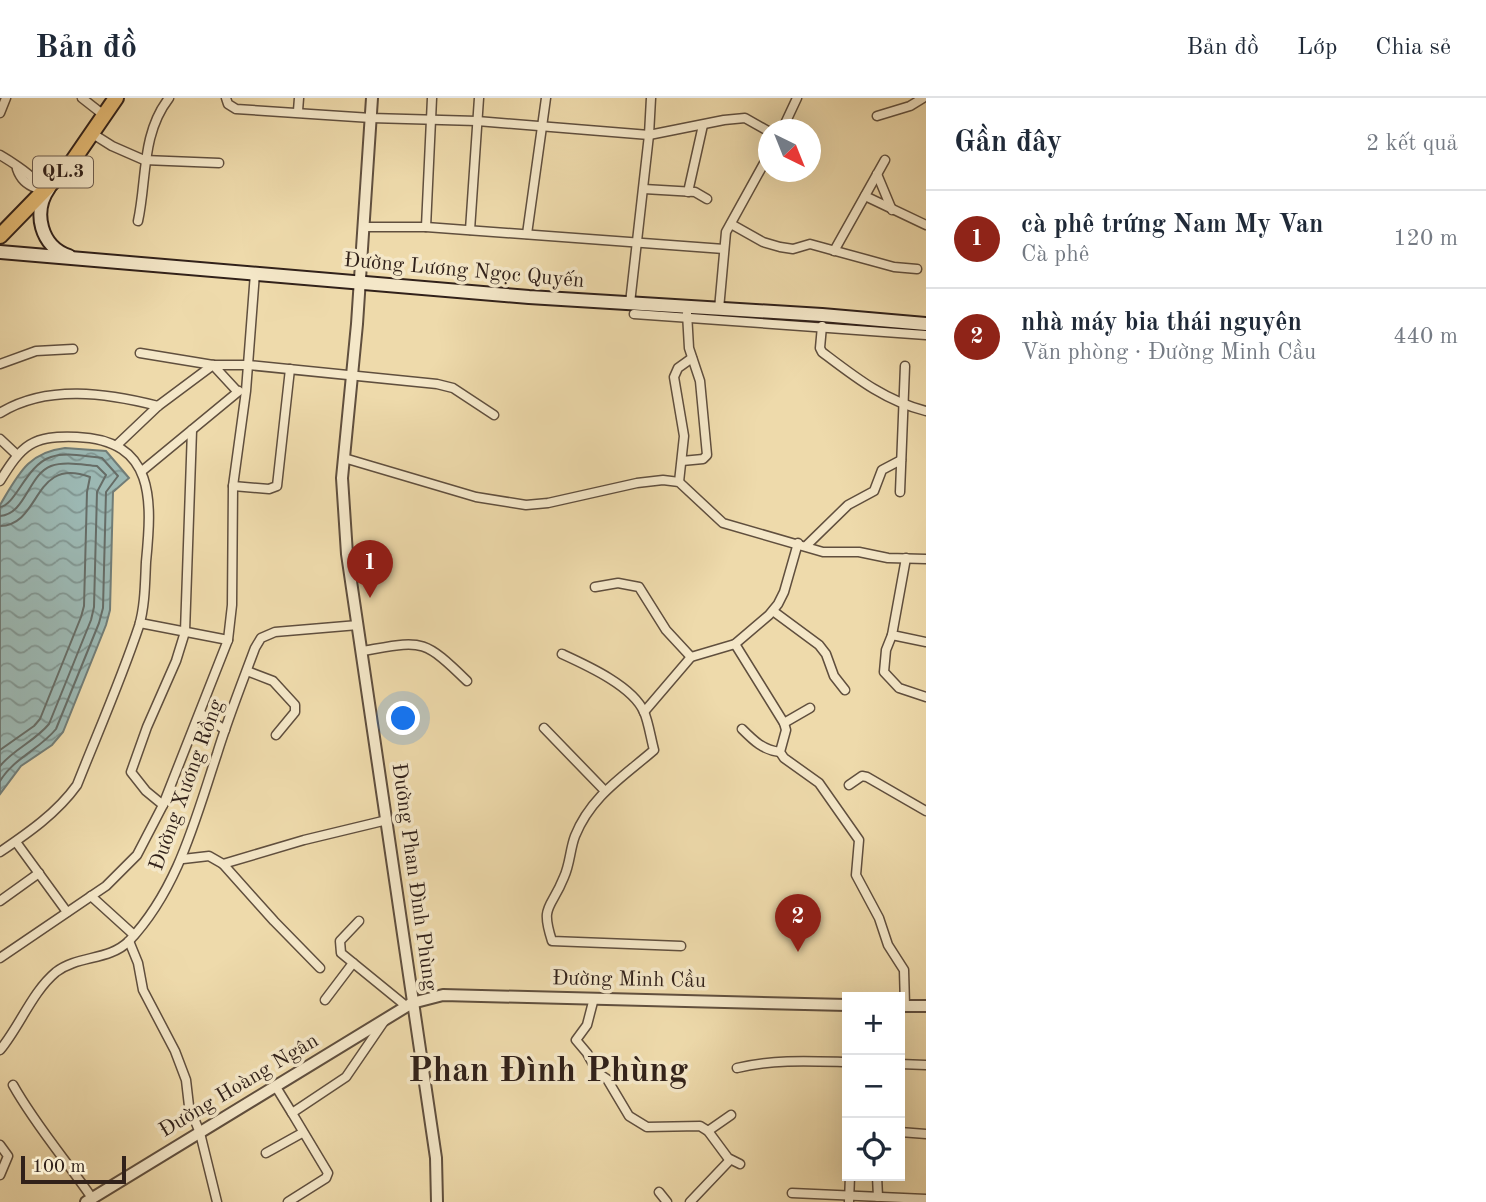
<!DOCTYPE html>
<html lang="vi">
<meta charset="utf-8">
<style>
body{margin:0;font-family:"Old Standard TT",serif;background:#f6f6f7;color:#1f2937}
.controls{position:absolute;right:21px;bottom:21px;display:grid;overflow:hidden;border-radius:0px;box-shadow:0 7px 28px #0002}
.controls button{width:63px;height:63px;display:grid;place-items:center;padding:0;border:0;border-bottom:2px solid #e0e1e3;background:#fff;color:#1f2937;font:35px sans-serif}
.compass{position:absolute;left:758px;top:21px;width:63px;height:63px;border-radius:50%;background:#fff;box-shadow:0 7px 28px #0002;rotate:137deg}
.scale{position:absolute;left:21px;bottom:18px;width:105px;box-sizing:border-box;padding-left:7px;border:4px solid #31211a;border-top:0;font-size:19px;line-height:24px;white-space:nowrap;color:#31211a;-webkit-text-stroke:5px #f4e7c8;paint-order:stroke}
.you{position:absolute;left:404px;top:621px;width:24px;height:24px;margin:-18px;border:5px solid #fff;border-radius:50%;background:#1a73e8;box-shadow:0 0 0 10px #1a73e833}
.badge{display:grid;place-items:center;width:46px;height:46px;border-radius:50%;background:#8f2418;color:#fff;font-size:23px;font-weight:700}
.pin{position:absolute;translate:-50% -58px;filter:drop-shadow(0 2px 4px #0008)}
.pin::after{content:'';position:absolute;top:37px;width:24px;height:21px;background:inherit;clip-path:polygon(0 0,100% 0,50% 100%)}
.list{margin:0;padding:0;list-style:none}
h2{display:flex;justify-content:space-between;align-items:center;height:91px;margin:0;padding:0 28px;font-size:30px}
h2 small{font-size:23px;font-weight:400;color:#747a83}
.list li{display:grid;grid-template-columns:46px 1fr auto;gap:21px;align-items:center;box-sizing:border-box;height:98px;padding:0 28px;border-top:2px solid #e0e1e3}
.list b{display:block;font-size:26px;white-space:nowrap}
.list p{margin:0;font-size:23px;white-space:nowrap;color:#747a83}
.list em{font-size:23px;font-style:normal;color:#747a83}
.icon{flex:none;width:38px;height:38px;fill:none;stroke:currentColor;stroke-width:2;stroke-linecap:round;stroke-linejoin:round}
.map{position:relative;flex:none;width:926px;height:1104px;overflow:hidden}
header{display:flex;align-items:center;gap:42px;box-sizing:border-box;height:98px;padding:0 35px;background:#fff;border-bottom:2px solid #e0e1e3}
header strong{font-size:33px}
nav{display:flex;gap:38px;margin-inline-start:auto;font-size:24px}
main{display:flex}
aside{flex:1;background:#fff}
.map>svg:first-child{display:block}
.water{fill:url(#water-waves);stroke:#717c76;stroke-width:2}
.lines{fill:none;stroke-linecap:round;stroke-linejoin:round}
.shore{stroke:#666c66;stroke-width:2}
.minor-casing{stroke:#604f3e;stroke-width:11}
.tertiary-casing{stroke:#604f3e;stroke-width:14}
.secondary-casing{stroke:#31211a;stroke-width:16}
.trunk-casing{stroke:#31211a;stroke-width:18}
.minor{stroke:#f4e7c8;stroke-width:8}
.tertiary{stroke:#f4e7c8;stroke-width:10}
.secondary{stroke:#f4e7c8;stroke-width:12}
.trunk{stroke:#e7bd76;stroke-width:14}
.labels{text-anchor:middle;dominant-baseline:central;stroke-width:7;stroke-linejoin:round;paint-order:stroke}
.shield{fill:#f4e7c8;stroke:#6c5c4e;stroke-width:2}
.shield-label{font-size:19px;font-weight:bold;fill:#31211a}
.street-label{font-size:21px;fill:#31211a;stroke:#f4e7c8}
.town-label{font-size:35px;font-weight:bold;fill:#31211a;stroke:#f4e7c8}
</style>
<header>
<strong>Bản đồ</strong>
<nav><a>Bản đồ</a><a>Lớp</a><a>Chia sẻ</a></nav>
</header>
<main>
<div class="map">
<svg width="926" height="1104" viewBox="0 0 926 1104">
<defs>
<pattern id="water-waves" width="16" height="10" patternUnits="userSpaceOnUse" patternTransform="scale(1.75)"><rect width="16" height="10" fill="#9cb8b3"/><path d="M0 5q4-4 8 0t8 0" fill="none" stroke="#809591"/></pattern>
</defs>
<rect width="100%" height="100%" fill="#eedaab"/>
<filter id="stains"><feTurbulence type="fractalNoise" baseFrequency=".00286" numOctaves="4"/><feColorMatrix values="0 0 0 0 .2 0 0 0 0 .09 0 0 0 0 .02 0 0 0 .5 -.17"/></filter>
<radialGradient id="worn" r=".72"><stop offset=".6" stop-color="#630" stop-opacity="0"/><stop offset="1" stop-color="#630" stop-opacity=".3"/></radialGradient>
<path class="water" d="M65,350l41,3 23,27 -16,14 -3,118 -4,15 -43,107 -11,13 -31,21 -21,28v-289c18,-30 28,-53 65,-57z"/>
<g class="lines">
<g class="shore">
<path d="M0,409c16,-2 26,-42 51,-50 15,-5 35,-1 51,1l16,18 -12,16 -3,116 -4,15 -43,106c-16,20 -42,29 -56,52"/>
<path d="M0,418c26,-2 28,-41 51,-50 14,-5 32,-1 46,0l9,9 -9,17 -3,115 -3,13 -42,104c-14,17 -35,25 -49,42"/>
<path d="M0,428c42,-1 32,-70 90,-49l-3,15 -3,114 -3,11 -41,102 -6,7 -34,24"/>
</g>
<g class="minor-casing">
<g id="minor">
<path d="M82,0l23,18"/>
<path d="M226,0l2,6 8,5 135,9 106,3 172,14 75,-15 21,-2 23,13"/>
<path d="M298,13l1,-13"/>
<path d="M0,15l6,-15"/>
<path d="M877,18l33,-10 13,-8"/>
<path d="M782,32l15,-32"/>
<path d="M93,36l19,12 32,14 75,3"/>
<path d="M0,57c7,4 29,18 33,24 3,6 4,11 8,16"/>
<path d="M17,71c3,9 10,16 19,19"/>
<path d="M877,76l15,36"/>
<path d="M644,91l51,3 12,7"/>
<path d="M688,94l15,-67"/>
<path d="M865,98l61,29"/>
<path d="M138,123c9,-41 3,-87 31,-123"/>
<path d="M731,126l32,18 17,5 13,2 17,-5 84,23 23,2"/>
<path d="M364,129h62l298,22"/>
<path d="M426,129l6,-129"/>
<path d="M470,132l9,-132"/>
<path d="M527,136l19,-136"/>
<path d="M834,153l51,-91"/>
<path d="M630,205l19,-168 2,-37"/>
<path d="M719,211l7,-77 42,-76"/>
<path d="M634,216l292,21"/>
<path d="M822,228l-2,22 2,4c33,25 63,49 104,59"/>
<path d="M140,255l73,12h35l189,19 16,4 41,27"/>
<path d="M0,266l36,-13 37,-2"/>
<path d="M0,315c47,-29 107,-20 158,-7"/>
<path d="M0,341l16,15"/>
<path d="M118,346l40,-38 55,-41 24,26"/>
<path d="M344,360l132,39 50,8 22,-2 89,-20 26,-3 16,2 44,41 100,29h36l29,6 38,1"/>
<path d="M682,363l21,-2 4,-4 -7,-74 -11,-33 -2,-35"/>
<path d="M142,373l97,-80"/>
<path d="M0,383c22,-36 32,-46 77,-44 79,3 75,64 69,125 -1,21 -1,44 -7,64 -18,54 -41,106 -62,159 -20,28 -49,48 -77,67"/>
<path d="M679,384l5,-46 -10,-59 4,-9 14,-10"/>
<path d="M233,388l36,3 8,-3 13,-117"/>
<path d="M900,394l5,-126"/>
<path d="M806,448l42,-41 26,-14 8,-21 19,-10"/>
<path d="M906,460l-14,77 34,7"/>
<path d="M595,489l23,-4 21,4 27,43 25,27"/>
<path d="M773,513l46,34 7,9 8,22 11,14"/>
<path d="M140,525l88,17"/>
<path d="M892,537l-6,15 -2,22 15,16 27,9"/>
<path d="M735,546l49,79 2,7 -6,22 4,6 35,25 40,57 -3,35 23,43 9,27 16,25 1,36"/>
<path d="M362,553c60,-10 60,-14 105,30"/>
<path d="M562,556c24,11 71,32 82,58 4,8 7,27 10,38 -31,27 -63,46 -79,86 -5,13 -5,28 -11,41 -13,33 -24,27 -12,64l129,5"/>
<path d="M247,573l26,10 22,24v7l-19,23"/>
<path d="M644,614l47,-55 44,-13 34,-29 9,-11 6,-12 14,-49"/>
<path d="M200,615l25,17"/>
<path d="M784,625l26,-15"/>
<path d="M544,630l60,62"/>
<path d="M742,631c12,12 21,21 38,23"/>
<path d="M849,687l13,-9 5,1 59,34"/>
<path d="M163,707l-17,-14 -15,-19 16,-45 29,-66 9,-29 7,-202"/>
<path d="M16,744l51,70"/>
<path d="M183,761l26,-3 14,8 81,-24 83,-20"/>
<path d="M223,766l51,57 46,47"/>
<path d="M91,798l43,39"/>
<path d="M0,803l39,-28"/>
<path d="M359,823l-19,20 1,12 65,53"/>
<path d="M129,843l9,22 5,27 32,61 11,29 3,26 11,27 17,69"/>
<path d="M0,860l106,-72 31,-31 26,-50 65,-165 4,-35 1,-119 13,-95 9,-118"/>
<path d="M594,900l-7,27 -11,15 11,13 11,20 9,6 22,37 18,11 53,-1 8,5 20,27 12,6"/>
<path d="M325,902l28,-37"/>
<path d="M0,952c20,-24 32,-58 56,-78 22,-17 53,-11 73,-31 49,-52 66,-121 88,-187 11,-36 25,-71 38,-106l6,-10 14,-6 83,-7"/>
<path d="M900,966l26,1"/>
<path d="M737,970c37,-9 73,-7 110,-6"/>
<path d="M13,987c23,41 53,75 79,113"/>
<path d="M276,989l16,26"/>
<path d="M708,1033l23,-16"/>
<path d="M900,1034l26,2"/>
<path d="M0,1047l8,11 -8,19"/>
<path d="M266,1055l36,-20"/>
<path d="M877,1078l1,21"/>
<path d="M659,1094l8,10"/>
<path d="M792,1095l134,6"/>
<path d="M288,1104l38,-24 2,-5 -36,-60 54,-36 39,-57"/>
<path d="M690,1104l40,-42"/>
<path d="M849,1104l1,-26"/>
</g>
</g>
<g class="tertiary-casing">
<g id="tertiary">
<path d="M372,0l-15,226 -15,154 5,76 89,604 1,44"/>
<path d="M900,908h26"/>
<path d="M86,1104l326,-199 31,-8 404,10"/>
</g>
</g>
<g class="secondary-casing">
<g id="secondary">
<path d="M49,90c-17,24 -8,59 20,68"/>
<path d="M0,154l529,45 293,18 104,9"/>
</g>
</g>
<g class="trunk-casing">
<path id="trunk" d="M0,138l72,-74 44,-64"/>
</g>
<use href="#minor" class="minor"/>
<use href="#tertiary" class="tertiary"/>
<use href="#secondary" class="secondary"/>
<use href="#trunk" class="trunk"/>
</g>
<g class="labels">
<rect class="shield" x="33" y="58.5" width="60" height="31" rx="5"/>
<g class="shield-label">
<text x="63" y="74">QL.3</text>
</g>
<g class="street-label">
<text transform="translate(464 173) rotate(5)">Đường Lương Ngọc Quyến</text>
<text transform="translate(187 687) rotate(-70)">Đường Xương Rồng</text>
<text transform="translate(414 779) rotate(82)">Đường Phan Đình Phùng</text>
<text transform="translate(629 882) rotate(1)">Đường Minh Cầu</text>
<text transform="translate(239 988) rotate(-31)">Đường Hoàng Ngân</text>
</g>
<g class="town-label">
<text x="548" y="973">Phan Đình Phùng</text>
</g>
</g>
<rect width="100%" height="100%" filter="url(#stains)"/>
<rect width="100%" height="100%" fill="url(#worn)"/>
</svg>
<div class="controls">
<button>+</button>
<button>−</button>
<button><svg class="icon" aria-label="locate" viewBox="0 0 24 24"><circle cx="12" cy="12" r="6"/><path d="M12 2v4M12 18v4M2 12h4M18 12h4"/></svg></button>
</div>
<svg class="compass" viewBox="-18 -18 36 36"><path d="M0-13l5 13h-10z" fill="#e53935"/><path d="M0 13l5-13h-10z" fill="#747a83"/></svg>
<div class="scale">100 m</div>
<div class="you"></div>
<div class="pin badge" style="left:370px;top:500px">1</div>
<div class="pin badge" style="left:798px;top:854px">2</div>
</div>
<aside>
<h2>Gần đây<small>2 kết quả</small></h2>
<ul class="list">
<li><span class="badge">1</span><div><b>cà phê trứng Nam My Van</b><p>Cà phê</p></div><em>120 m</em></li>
<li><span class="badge">2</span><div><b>nhà máy bia thái nguyên</b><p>Văn phòng · Đường Minh Cầu</p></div><em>440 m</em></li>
</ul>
</aside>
</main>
